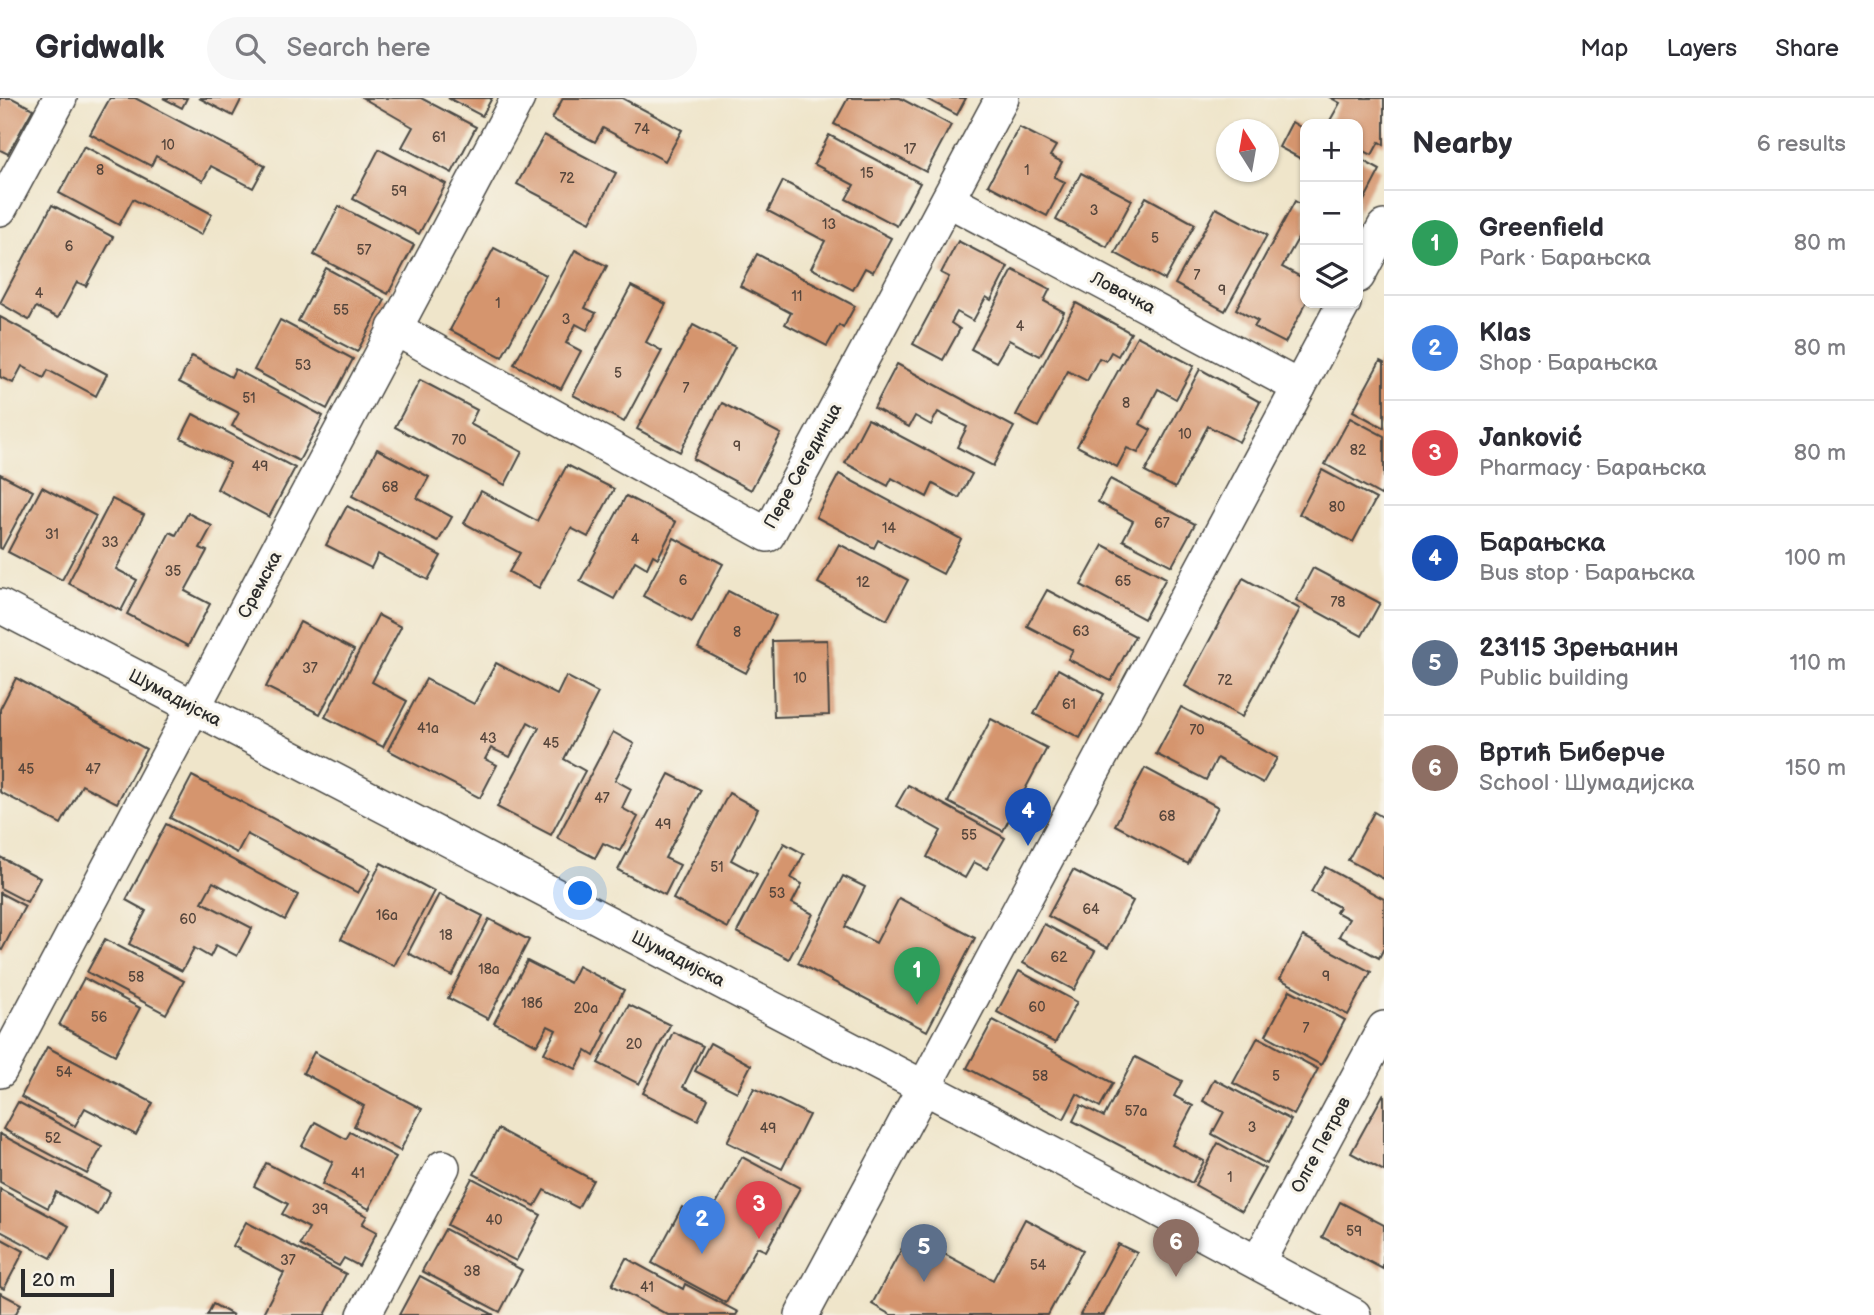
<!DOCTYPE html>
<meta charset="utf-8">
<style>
body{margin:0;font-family:"Balsamiq Sans",sans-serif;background:#f7f7f7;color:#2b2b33}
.controls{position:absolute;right:21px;top:21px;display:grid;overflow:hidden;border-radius:14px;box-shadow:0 2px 5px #0004}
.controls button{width:63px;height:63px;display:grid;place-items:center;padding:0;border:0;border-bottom:2px solid #e1e1e2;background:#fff;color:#2b2b33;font:35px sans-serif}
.compass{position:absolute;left:1216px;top:21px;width:63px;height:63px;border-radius:50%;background:#fff;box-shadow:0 2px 5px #0004;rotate:349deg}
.scale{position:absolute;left:21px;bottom:18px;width:93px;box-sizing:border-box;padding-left:7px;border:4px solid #2b2b2b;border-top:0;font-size:19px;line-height:24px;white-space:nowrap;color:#2b2b2b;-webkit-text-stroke:5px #f7f3e8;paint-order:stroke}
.you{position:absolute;left:581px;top:796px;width:24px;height:24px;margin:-18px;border:5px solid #fff;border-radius:50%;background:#1a73e8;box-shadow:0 0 0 10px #1a73e833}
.badge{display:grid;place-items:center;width:46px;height:46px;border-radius:50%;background:#1f6fb2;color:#fff;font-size:23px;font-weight:700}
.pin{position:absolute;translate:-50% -58px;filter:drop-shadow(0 2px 4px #0008)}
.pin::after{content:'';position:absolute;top:37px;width:24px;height:21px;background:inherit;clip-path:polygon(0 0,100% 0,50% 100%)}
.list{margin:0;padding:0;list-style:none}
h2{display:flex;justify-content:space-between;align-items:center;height:91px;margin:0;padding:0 28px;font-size:30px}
h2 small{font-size:23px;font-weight:400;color:#7c7c81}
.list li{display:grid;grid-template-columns:46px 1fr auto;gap:21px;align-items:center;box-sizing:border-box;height:105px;padding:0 28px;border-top:2px solid #e1e1e2}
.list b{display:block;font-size:26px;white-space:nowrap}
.list p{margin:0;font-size:23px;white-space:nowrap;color:#7c7c81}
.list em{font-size:23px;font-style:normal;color:#7c7c81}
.icon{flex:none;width:38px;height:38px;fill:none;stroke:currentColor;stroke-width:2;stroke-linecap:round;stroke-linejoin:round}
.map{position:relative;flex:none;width:1384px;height:1217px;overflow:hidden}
header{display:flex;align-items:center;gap:42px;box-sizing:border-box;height:98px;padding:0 35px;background:#fff;border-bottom:2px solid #e1e1e2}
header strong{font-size:33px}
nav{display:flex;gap:38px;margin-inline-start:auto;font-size:24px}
.search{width:490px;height:63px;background:#f7f7f7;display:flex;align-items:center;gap:18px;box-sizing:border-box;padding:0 24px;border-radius:38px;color:#7c7c81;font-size:26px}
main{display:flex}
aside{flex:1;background:#fff}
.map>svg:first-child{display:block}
.building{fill:#d5956e}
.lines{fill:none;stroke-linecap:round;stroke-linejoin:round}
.minor-casing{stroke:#484743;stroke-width:36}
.minor{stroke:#fff;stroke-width:33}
.labels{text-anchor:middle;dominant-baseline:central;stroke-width:6;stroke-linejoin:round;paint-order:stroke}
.number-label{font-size:14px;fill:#56463c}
.street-label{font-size:18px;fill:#2b2b2b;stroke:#f7f3e8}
</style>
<header>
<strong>Gridwalk</strong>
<div class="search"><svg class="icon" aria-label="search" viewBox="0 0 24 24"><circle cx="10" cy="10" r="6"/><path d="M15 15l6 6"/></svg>Search here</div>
<nav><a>Map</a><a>Layers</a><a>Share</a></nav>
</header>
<main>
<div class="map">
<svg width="1384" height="1217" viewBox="0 0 1384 1217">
<rect width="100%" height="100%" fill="#f7f3e8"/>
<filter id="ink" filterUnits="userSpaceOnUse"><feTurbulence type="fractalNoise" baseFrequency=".0143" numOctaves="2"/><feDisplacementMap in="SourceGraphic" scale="14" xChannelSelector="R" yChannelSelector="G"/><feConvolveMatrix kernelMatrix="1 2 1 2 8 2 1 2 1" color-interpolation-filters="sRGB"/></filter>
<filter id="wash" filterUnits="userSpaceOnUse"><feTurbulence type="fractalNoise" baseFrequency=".00686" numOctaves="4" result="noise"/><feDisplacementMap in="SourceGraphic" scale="28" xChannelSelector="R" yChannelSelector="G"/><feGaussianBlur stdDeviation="1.57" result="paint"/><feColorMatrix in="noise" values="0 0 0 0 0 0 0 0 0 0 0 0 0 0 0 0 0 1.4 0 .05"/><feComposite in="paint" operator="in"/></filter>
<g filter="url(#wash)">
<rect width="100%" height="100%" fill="#efe5ca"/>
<g id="blocks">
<g class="building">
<path d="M0,0h12l21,11 -25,45 -8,-4z"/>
<path d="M110,0h25l130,68 -12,22 -42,-22 -8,15 -47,-25 -5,10 -61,-32z"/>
<path d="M163,0h24l-5,10z"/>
<path d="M199,0h43l-9,18z"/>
<path d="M363,0h58l55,29 -24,46 -50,-26 11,-20z"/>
<path d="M448,0h44l-10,18z"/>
<path d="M563,0h59l60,32 -17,31 -62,-33 -8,14 -43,-23z"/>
<path d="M848,0h52l51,27 -25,47 -92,-48z"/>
<path d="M925,0h41l-9,17z"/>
<path d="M1331,0h53v47l-5,-3 -7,13 -14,-7v-24h-30l12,-21z"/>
<path d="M1292,24l13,8v31l-26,-14z"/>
<path d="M1019,29l37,19 -6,10 12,6 -8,15 11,5 -18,34 -59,-31z"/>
<path d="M544,37l72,38 -26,49 -73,-38z"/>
<path d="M829,37l91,48 -23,43 -51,-27 8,-14 -40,-21z"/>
<path d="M84,48l128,68 -11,21 -68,-36 -14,26 -60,-32z"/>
<path d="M379,51l67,35 -27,50 -66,-35z"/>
<path d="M1358,60l22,12 -22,42z"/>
<path d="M1081,75l51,27 -25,47 -51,-27z"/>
<path d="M783,83l108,57 -18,34 -8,-4 -12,22 -42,-22 14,-27 -57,-30z"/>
<path d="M1146,99l49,27 -30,56 -50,-27z"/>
<path d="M1295,103l10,6v30l-5,-2 -18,32 23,12 1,24 -21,40 -31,-16 4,-6 -22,-12z"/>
<path d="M52,107l61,32 -27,49 -9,-4 -19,36 -22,-11 -7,13 -29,-17z"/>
<path d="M339,108l75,39 -26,49 -74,-39z"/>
<path d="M1216,110l51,27 -42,76 -50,-27z"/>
<path d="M958,143l50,26 -17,33 -5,-3 -13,24 -16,-9 -6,11 9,6 -17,31 -30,-16 36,-67 -8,-4z"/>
<path d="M494,150l52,27 -44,82 -52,-27z"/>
<path d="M575,152l32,16 -22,42 11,5 -9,17 -11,-6 -10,19 15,8 -20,38 -47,-25z"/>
<path d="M757,156l98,52 -12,22 -4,-3 -12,21 -42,-22 6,-11 -51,-27z"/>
<path d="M326,170l59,32 -28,52 -59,-31z"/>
<path d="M1013,172l37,19 -6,12 20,11 -24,44 -31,-16 -13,22 -25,-13z"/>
<path d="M631,188l35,18 -20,38 16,9 -38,71 -51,-27z"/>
<path d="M1076,205l55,30 -13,23 -7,-4 -5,9 -7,-3 -12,23 -19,-10 -30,56 -22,-12z"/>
<path d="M0,219l107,57 -11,22 -48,-26 -4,8 -22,-12 -9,17 -13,-6z"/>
<path d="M280,222l73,39 -26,50 -73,-39z"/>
<path d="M693,227l42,22 -55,105 -43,-23z"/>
<path d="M1137,238l57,30 -18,33 -18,-10 -18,35 11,6 -13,23 -11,-5 -10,19 -40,-21z"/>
<path d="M192,258l39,21 4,-8 88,47 -24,45 -67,-35 7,-13 -60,-31z"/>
<path d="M1380,263l4,2v65l-31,-17z"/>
<path d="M897,266l117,63 -21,39 -36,-19 10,-20 -29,-15 -7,13 -16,-9 -6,11 -35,-19z"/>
<path d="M1200,271l60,33 -21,40 -31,-16 -33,62 -30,-16z"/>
<path d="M420,282l57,30 -7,14 52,28 -17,33 -110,-58z"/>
<path d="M722,305l59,31 -30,56 -58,-31z"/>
<path d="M193,316l102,54 -26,49 -52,-28 13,-26 -49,-25z"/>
<path d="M1350,320l34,18v53l-3,6 -56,-31z"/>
<path d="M868,321l104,55 -13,24 -26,-14 -6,13 -35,-19 -4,8 -43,-23z"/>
<path d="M377,351l52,28 -12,21 35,19 -14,25 -86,-46z"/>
<path d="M567,367l47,24 -26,48 -17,-9 -32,60 -30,-16 11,-19 -56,-30 17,-32 56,30z"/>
<path d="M1322,372l54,29 -23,43 -54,-28z"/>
<path d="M0,376l33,17 -31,58 -2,-1z"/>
<path d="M839,376l122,65 -18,35 -65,-34 -4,8 -58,-31z"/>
<path d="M1110,381l85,45 -23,42 -49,-26 10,-19 -35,-19z"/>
<path d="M42,389l54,29 -34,64 -54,-28z"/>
<path d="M626,398l50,26 -18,36 -5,-3 -6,13 -12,-7 -21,38 -34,-18z"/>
<path d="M112,401l32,16 -28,54 21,11 -16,31 -53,-28z"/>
<path d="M347,408l94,50 -13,24 -50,-26 -7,14 -45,-23z"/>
<path d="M188,415l24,13 -12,22 7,3 -22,40 25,13 -22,42 -61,-32 43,-82 6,3z"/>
<path d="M674,440l49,26 -31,58 -49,-26z"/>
<path d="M839,446l69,36 -21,40 -69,-37z"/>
<path d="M1103,447l63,33 -22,41 -63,-34z"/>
<path d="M1313,470l67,35 -18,33 -66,-36z"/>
<path d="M1243,480l57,31 -58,108 -57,-31z"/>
<path d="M1047,492l88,46 -24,45 -43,-22 5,-9 -46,-24z"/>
<path d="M728,493l48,25 -30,57 -48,-25z"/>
<path d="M378,517l23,12 -29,55 35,19 -24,46 -58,-30z"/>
<path d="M300,524l54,28 -34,64 -54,-27z"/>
<path d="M827,542l2,75 -55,2 -2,-76z"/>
<path d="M496,565l61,32 9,-19 32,17 -34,66 21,12 -34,64 -54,-28 42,-79 -11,-6 -18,35 -19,-9 -6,11 12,6 -17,33 -92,-48 38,-71 48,25z"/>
<path d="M1058,571l46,25 -24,44 -46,-24z"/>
<path d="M16,580l130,71 -29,54 -35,-18 -21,39 -61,-32v-83z"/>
<path d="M1181,609l96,51 -14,25 -46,-25 -11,22 -50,-26z"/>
<path d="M991,621l56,29 -44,83 -55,-29z"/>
<path d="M613,634l21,12 -19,36 16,9 -9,19 16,9 -18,34 -17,-8 -8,15 -38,-20z"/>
<path d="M1145,670l73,39 -30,57 -73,-39z"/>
<path d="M669,676l32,16 -36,68 15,7 -15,30 -47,-25z"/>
<path d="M192,678l179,94 -13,23 -111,-59 -10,19 -67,-35z"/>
<path d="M908,687l97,53 -18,31 -13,-7 -9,16 -38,-21 14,-26 -45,-25z"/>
<path d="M729,695l29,16 -27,51 26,14 -29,54 -55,-29z"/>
<path d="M1374,714l10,6v61l-36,-19z"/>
<path d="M166,726l132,71 -13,25 -72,-38 -11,20 50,26 -15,28 -21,-11 -6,12 -16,-9 -12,23 -53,-27 17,-33 -20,-11z"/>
<path d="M784,745l20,11 -13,24 11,6 -10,19 21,11 -24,45 -52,-27z"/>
<path d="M0,759l40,21 -13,24 -27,-14z"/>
<path d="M381,765l53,28 -40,75 -53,-27z"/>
<path d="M1325,769l59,32v49l-5,10 -40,-22 10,-17 -13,-7 3,-5 -28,-15z"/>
<path d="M1073,772l60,31 -25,47 -60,-32z"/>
<path d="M843,778l22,11 -20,40 31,16 23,-45 76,40 -48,93 -129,-68z"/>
<path d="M0,795l25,13 -23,44 -2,-1z"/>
<path d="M439,796l44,22 -31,60 -44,-23z"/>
<path d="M489,821l40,21 -41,79 -40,-21z"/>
<path d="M1044,826l51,27 -21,39 -51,-27z"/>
<path d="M1303,838l68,36 -23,43 -68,-36z"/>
<path d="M105,841l79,42 -18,33 -79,-42z"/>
<path d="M527,863l43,22 8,-17 46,24 -21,40 3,2 -12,24 -8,-5 -10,18 -32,-16 12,-23 -8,-4 -11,19 -43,-22z"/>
<path d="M1019,873l58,31 -22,41 -58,-31z"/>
<path d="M84,880l56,30 -25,47 -56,-30z"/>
<path d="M1290,892l55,30 -24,45 -55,-30z"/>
<path d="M629,907l41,20 -31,59 -41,-21z"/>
<path d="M993,922l120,63 -13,24 -23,-13 -13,25 -97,-51z"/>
<path d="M673,934l30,14 -20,41 25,12 -10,21 -55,-27z"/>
<path d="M1258,939l60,32 -24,46 -61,-32z"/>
<path d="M710,945l41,22 -14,27 -42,-21z"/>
<path d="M47,949l106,56 -17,32 -51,-27 -10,18 -54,-29z"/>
<path d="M314,954l108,57 -22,42 -46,-25 10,-20 -61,-33z"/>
<path d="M1135,959l47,24 -8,15 19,10 -21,39 32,16 -12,22 -119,-62 8,-16 23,12z"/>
<path d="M1214,981l77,41 -24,44 -55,-30 12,-22 -21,-11z"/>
<path d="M754,990l55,27 -27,54 -55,-27z"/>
<path d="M1384,995v78l-33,-18z"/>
<path d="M18,1004l84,45 -15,27 -84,-45z"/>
<path d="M315,1024l31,17 4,-7 46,25 -27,52 -47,-25 11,-22 -31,-16z"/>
<path d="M498,1031l95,51 -15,28 -34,-18 -9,16 -61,-32z"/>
<path d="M0,1036l110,58 -12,23 -42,-23 -8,16 -48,-26z"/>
<path d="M1218,1045l47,26 -23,42 -47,-26z"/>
<path d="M742,1059l58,31 -34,63 -9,-4 -31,56 -74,-40 30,-56 25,13z"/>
<path d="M266,1065l101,53 -5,8 15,8 -18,34 -15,-8 -5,8 -39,-21 9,-17 -27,-14 6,-10 -34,-18z"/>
<path d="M472,1080l69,37 -25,46 -69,-36z"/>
<path d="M0,1091l69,37 -18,32 -51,-27z"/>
<path d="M1340,1104l44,23 -1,44 -61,-32z"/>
<path d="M1025,1121l58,31 -35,65h-157l-19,-11 37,-69 84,45z"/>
<path d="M246,1124l100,52 -21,41h-63l22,-42 -51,-27z"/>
<path d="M445,1131l77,41 -22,42 -78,-41z"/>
<path d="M0,1140l24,13 -20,38 -4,-2z"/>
<path d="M1118,1146l19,9 -33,62h-24z"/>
<path d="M626,1160l57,31 2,-5 53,28 -2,3h-68l-56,-30z"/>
<path d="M420,1178l74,39h-95z"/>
<path d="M0,1195l21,11 -6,11h-15z"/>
<path d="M213,1206l20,11h-26z"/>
</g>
</g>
</g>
<g filter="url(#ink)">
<use href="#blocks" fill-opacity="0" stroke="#484743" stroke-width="2"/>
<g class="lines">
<g class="minor-casing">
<g id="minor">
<path d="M948,102l351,187"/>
<path d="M0,111l60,-111"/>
<path d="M1358,178l26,-49"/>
<path d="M394,230l374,207 234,-437"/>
<path d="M0,508l1129,588 225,121"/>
<path d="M0,973l518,-973"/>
<path d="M1258,1164l126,-234"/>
<path d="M364,1217l79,-148"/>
<path d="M802,1217l542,-1012"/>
</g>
</g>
<use href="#minor" class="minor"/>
</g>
</g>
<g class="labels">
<g class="number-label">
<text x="642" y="31">74</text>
<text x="439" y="39">61</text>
<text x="168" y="47">10</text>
<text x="910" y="51">17</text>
<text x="100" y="72">8</text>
<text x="1027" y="72">1</text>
<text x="867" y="75">15</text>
<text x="567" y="80">72</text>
<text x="399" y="93">59</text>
<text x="1094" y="112">3</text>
<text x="829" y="126">13</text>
<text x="1155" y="140">5</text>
<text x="69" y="148">6</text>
<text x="364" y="152">57</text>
<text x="1197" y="177">7</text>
<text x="1222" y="192">9</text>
<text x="39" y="195">4</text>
<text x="797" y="198">11</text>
<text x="498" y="205">1</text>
<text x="341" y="212">55</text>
<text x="566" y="221">3</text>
<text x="1020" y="228">4</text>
<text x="303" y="267">53</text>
<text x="618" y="275">5</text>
<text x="686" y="290">7</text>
<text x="249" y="300">51</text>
<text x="1126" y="305">8</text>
<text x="1185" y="336">10</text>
<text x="459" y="342">70</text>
<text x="737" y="348">9</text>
<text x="1358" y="352">82</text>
<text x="260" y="368">49</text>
<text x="390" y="389">68</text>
<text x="1337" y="409">80</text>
<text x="1162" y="425">67</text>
<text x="889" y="430">14</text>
<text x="52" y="436">31</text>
<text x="635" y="441">4</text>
<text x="110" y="444">33</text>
<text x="173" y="473">35</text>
<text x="683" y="482">6</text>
<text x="1123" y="483">65</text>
<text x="863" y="484">12</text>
<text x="1338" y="504">78</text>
<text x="1081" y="533">63</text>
<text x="737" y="534">8</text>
<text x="310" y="570">37</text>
<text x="800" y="580">10</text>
<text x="1225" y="582">72</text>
<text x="1069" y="606">61</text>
<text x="428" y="630">41a</text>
<text x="1197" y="632">70</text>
<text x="488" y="640">43</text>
<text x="551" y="645">45</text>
<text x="26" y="671">45</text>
<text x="93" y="671">47</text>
<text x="602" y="700">47</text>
<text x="1167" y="718">68</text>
<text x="663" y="726">49</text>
<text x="969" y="737">55</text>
<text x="717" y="769">51</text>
<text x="777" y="795">53</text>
<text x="1091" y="811">64</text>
<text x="387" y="817">16a</text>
<text x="188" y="821">60</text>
<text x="446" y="837">18</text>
<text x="1059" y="859">62</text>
<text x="489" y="871">18a</text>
<text x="1326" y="878">9</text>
<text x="136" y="879">58</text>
<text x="532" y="905">18б</text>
<text x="1037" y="909">60</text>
<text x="586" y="910">20a</text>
<text x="99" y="919">56</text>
<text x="1306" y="930">7</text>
<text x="634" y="946">20</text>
<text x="64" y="974">54</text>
<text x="1040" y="978">58</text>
<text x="1276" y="978">5</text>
<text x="1136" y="1013">57a</text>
<text x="1252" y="1029">3</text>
<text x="768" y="1030">49</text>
<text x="53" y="1040">52</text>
<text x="358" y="1075">41</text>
<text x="1230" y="1079">1</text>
<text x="320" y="1111">39</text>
<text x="494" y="1122">40</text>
<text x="1354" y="1133">59</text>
<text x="288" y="1162">37</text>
<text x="1038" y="1167">54</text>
<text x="472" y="1173">38</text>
<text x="647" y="1189">41</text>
</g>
<g class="street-label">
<text transform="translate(1123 195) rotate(28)">Ловачка</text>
<text transform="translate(803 368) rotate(-61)">Пере Сегединца</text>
<text transform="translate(260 487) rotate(-62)">Сремска</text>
<text transform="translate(175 600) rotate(28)">Шумадијска</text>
<text transform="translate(678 861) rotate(27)">Шумадијска</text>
<text transform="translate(1321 1047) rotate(-62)">Олге Петров</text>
</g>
</g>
</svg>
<div class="controls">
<button>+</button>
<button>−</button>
<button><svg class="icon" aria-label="layers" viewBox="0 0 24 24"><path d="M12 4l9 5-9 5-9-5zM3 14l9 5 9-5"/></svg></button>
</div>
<svg class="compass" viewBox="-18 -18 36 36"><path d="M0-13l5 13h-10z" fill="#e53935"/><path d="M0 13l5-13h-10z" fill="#7c7c81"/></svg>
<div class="scale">20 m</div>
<div class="you"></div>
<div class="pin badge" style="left:917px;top:907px;background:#2e9e5b">1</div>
<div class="pin badge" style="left:702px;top:1156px;background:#3f7fe0">2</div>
<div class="pin badge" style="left:759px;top:1141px;background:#e0444e">3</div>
<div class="pin badge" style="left:1028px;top:748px;background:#1a4fb4">4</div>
<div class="pin badge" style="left:924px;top:1184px;background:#5c6f8a">5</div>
<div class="pin badge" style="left:1176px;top:1179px;background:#8d6e63">6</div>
</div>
<aside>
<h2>Nearby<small>6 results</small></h2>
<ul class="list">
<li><span class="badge" style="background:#2e9e5b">1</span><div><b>Greenfield</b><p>Park · Барањска</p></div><em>80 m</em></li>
<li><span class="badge" style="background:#3f7fe0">2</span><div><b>Klas</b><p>Shop · Барањска</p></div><em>80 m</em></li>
<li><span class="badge" style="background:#e0444e">3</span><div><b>Janković</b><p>Pharmacy · Барањска</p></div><em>80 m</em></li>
<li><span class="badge" style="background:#1a4fb4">4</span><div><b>Барањска</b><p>Bus stop · Барањска</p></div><em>100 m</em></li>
<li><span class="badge" style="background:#5c6f8a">5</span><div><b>23115 Зрењанин</b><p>Public building</p></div><em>110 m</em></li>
<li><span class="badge" style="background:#8d6e63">6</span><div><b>Вртић Биберче</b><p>School · Шумадијска</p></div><em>150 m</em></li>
</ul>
</aside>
</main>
